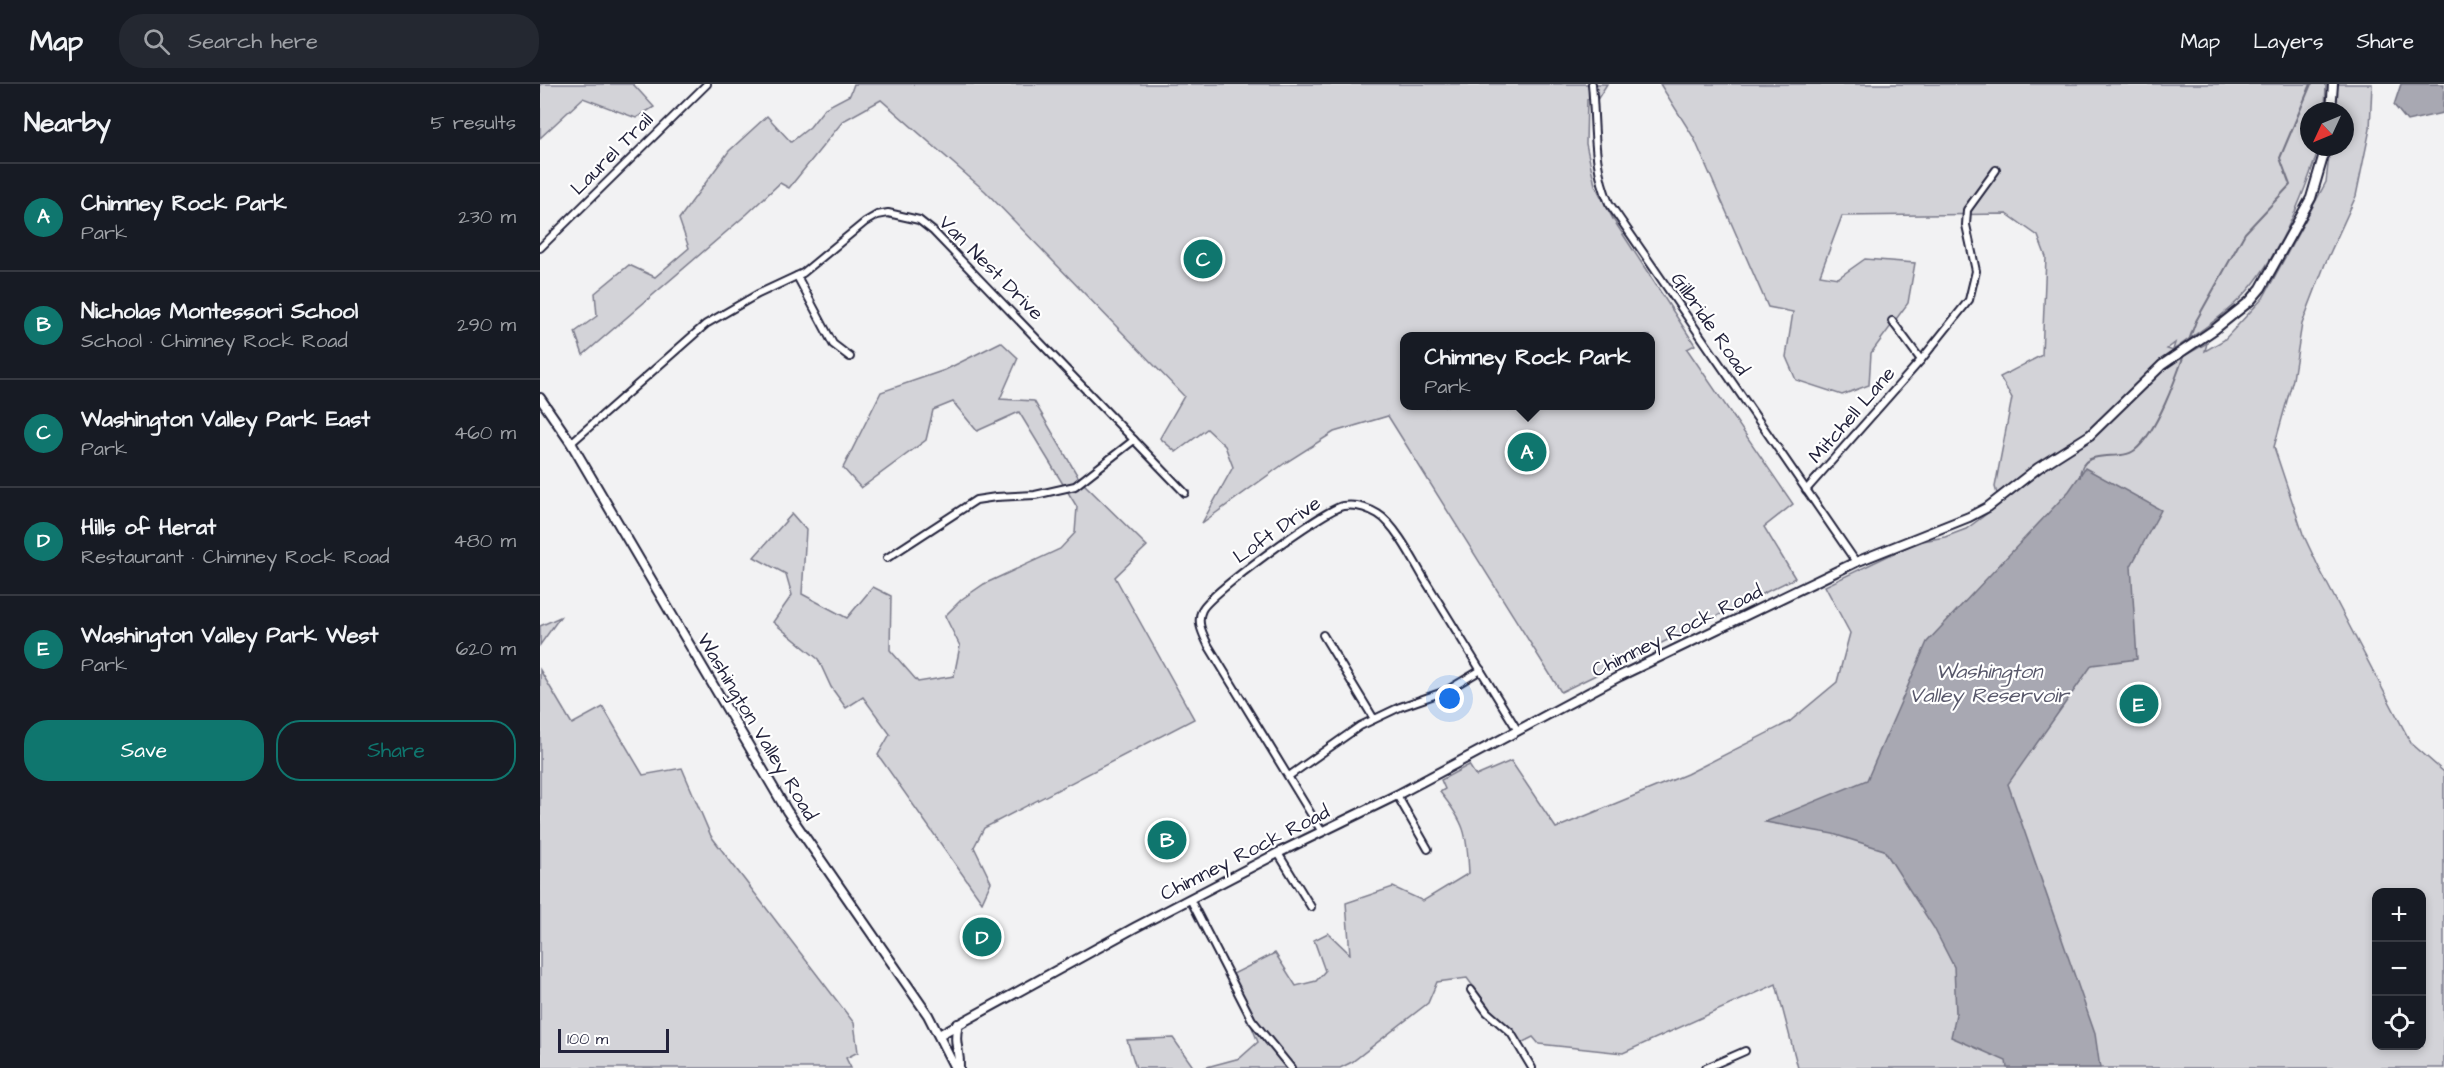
<!DOCTYPE html>
<meta charset="utf-8">
<style>
body{margin:0;font-family:"Architects Daughter",sans-serif;background:#242831;color:#f1f3f6}
.controls{position:absolute;right:18px;bottom:18px;display:grid;overflow:hidden;border-radius:12px;box-shadow:0 3px 9px #0003}
.controls button{width:54px;height:54px;display:grid;place-items:center;padding:0;border:0;border-bottom:2px solid #363941;background:#171b24;color:#f1f3f6;font:30px sans-serif}
.compass{position:absolute;left:1760px;top:18px;width:54px;height:54px;border-radius:50%;background:#171b24;box-shadow:0 3px 9px #0003;rotate:226deg}
.scale{position:absolute;left:18px;bottom:15px;width:111px;box-sizing:border-box;padding-left:6px;border:3px solid #22223b;border-top:0;font-size:16px;line-height:21px;white-space:nowrap;color:#22223b;-webkit-text-stroke:4px #fff;paint-order:stroke}
.you{position:absolute;left:910px;top:615px;width:21px;height:21px;margin:-15px;border:4px solid #fff;border-radius:50%;background:#1a73e8;box-shadow:0 0 0 9px #1a73e833}
.badge{display:grid;place-items:center;width:39px;height:39px;border-radius:50%;background:#0f766e;color:#fff;font-size:20px;font-weight:700}
.pin{position:absolute;translate:-50% -50%;border:3px solid #fff;box-shadow:0 2px 6px #0006}
.popup{position:absolute;left:860px;top:248px;width:255px;height:78px;box-sizing:border-box;display:grid;place-content:center;border-radius:12px;background:#171b24;filter:drop-shadow(0 2px 4px #0005);font-size:20px;white-space:nowrap;color:#9ea1a6}
.popup b{font-size:22px;color:#f1f3f6}
.popup::after{content:'';position:absolute;left:50%;top:100%;margin-left:-12px;border:12px solid transparent;border-top-color:#171b24}
.list{margin:0;padding:0;list-style:none}
h2{display:flex;justify-content:space-between;align-items:center;height:78px;margin:0;padding:0 24px;font-size:26px}
h2 small{font-size:20px;font-weight:400;color:#9ea1a6}
.list li{display:grid;grid-template-columns:39px 1fr auto;gap:18px;align-items:center;box-sizing:border-box;height:108px;padding:0 24px;border-top:2px solid #363941}
.list b{display:block;font-size:22px;white-space:nowrap}
.list p{margin:0;font-size:20px;white-space:nowrap;color:#9ea1a6}
.list em{font-size:20px;font-style:normal;color:#9ea1a6}
.actions{display:flex;gap:12px;padding:18px 24px}
.actions a{flex:1;padding:14px 0;border:2px solid #0f766e;border-radius:24px;text-align:center;font-size:21px;color:#0f766e}
.actions .main{background:#0f766e;color:#fff}
.icon{flex:none;width:33px;height:33px;fill:none;stroke:currentColor;stroke-width:2;stroke-linecap:round;stroke-linejoin:round}
.map{position:relative;flex:none;width:1904px;height:984px;overflow:hidden}
header{display:flex;align-items:center;gap:36px;box-sizing:border-box;height:84px;padding:0 30px;background:#171b24;border-bottom:2px solid #363941}
header strong{font-size:28px}
nav{display:flex;gap:33px;margin-inline-start:auto;font-size:21px}
.search{width:420px;height:54px;background:#242831;display:flex;align-items:center;gap:15px;box-sizing:border-box;padding:0 21px;border-radius:24px;color:#9ea1a6;font-size:22px}
main{display:flex}
aside{flex:1;background:#171b24}
.map>svg:first-child{display:block}
.green{fill:#d3d3d8;stroke:#7a7a8a;stroke-width:1.5;fill-rule:evenodd}
.water{fill:#a8a8b2;stroke:#727282;stroke-width:1.5}
.lines{fill:none;stroke-linecap:round;stroke-linejoin:round}
.stream{stroke:#727282;stroke-width:2}
.minor-casing{stroke:#22223b;stroke-width:10}
.tertiary-casing{stroke:#22223b;stroke-width:12}
.minor{stroke:#fff;stroke-width:6}
.tertiary{stroke:#fff;stroke-width:8}
.labels{text-anchor:middle;dominant-baseline:central;stroke-width:4.5;stroke-linejoin:round;paint-order:stroke}
.street-label{font-size:20px;fill:#22223b;stroke:#fff}
.water-label{font-size:21px;font-style:italic;fill:#58586b;stroke:#fff}
</style>
<header>
<strong>Map</strong>
<div class="search"><svg class="icon" aria-label="search" viewBox="0 0 24 24"><circle cx="10" cy="10" r="6"/><path d="M15 15l6 6"/></svg>Search here</div>
<nav><a>Map</a><a>Layers</a><a>Share</a></nav>
</header>
<main>
<aside>
<h2>Nearby<small>5 results</small></h2>
<ul class="list">
<li><span class="badge">A</span><div><b>Chimney Rock Park</b><p>Park</p></div><em>230 m</em></li>
<li><span class="badge">B</span><div><b>Nicholas Montessori School</b><p>School · Chimney Rock Road</p></div><em>290 m</em></li>
<li><span class="badge">C</span><div><b>Washington Valley Park East</b><p>Park</p></div><em>460 m</em></li>
<li><span class="badge">D</span><div><b>Hills of Herat</b><p>Restaurant · Chimney Rock Road</p></div><em>480 m</em></li>
<li><span class="badge">E</span><div><b>Washington Valley Park West</b><p>Park</p></div><em>620 m</em></li>
</ul>
<div class="actions"><a class="main">Save</a><a>Share</a></div>
</aside>
<div class="map">
<svg width="1904" height="984" viewBox="0 0 1904 984">
<rect width="100%" height="100%" fill="#f2f2f3"/>
<filter id="ink" filterUnits="userSpaceOnUse"><feTurbulence type="fractalNoise" baseFrequency=".0167" numOctaves="2"/><feDisplacementMap in="SourceGraphic" scale="12" xChannelSelector="R" yChannelSelector="G"/><feConvolveMatrix kernelMatrix="1 2 1 2 8 2 1 2 1" color-interpolation-filters="sRGB"/></filter>
<g filter="url(#ink)">
<g class="green">
<path d="M0,0h93l21,23 -18,11 -53,-20 -43,40z"/>
<path d="M314,0h753l-10,16 -10,-1 -1,45 9,41 18,34 82,126 -8,4 106,155 -29,23 31,51 -234,114 -173,-276 -54,16 -49,31 -83,60 31,-56 -8,-21 -18,-17 -31,23 -16,-14 24,-42 -199,-205 -104,-91 -38,21 -54,67 -9,-5 -33,31 -164,141 -8,-23 22,-16 -2,-23 34,-28 26,12 34,-29 -10,-29 50,-68 38,-35 24,26 19,-15 15,-19 25,-13zM864,252h246v70h-246z"/>
<path d="M1120,0h666l-1,27h-16v36h10c-14,45 -36,98 -65,136 -22,28 -52,47 -81,67l2,-7 -8,6 19,6 21,-12 -2,8 19,-11 39,-42 63,-116 4,-35h15v-36h-10v-27h37l-2,45 -14,67 -31,68 -23,60 -9,55 -19,68 29,87 17,36 91,173 33,29v296h-646l-22,-84 -153,69 -84,-9 -6,-7 -12,6 -28,-30 -26,-35 -30,4 -9,21 -76,59 -12,6h-137l37,-10 18,-16 -27,-67 44,-22 21,33 20,-5 9,-10 -11,-31 14,-7 22,21 -4,-51 47,-16 30,14 46,-28c-2,-40 -4,-50 -29,-81l5,-3 -4,-9 28,-15 7,11 35,-15 45,67 131,-54 102,-52 48,-40 13,-49 -25,-47 92,-44 28,-5 21,-8 34,-25 -5,-17 17,-89 -12,-21 42,-22 4,-98 -8,-21 -31,-22 -165,2 -22,59 18,3 27,-19 50,4 -7,40 -37,50 -2,32 -27,10 -46,-15 -10,-23 7,-45 -25,-5 -74,-169zM1836,808h46v154h-46z"/>
<path d="M461,258l17,16 -18,41 34,2 46,79 67,66 -32,31 79,142 -210,109 -10,19 17,35 -9,20 -104,-147 12,-21 -27,-37 -17,11 -15,-21 -13,-28 -45,-37 19,-27 -6,-21 -32,-17 38,-43 14,16 -4,64 45,24 26,-31 18,9 -1,54 28,32 36,-6 6,-30 -15,-30 17,-17 22,-15 76,-35 15,-16 2,-26 -58,-95 -42,19 -24,-29 -20,8 -7,30 -65,48 -18,-20 38,-76 64,-22z"/>
<path d="M20,533l-20,28v-19z"/>
<path d="M0,586l32,54 31,-17 40,68 39,-7 29,68 143,187 4,29 -12,6 5,10h-311z"/>
<path d="M633,954l21,30h-58l-9,-28z"/>
</g>
<g class="water">
<path d="M1861,0h43l-1,29 -36,8 -13,-16z"/>
<path d="M1545,384l76,42 -30,56 6,93 -45,6 -84,119 87,250 5,34h-93l-1,-7 -55,-24 5,-23 -2,-47 -20,-39 -50,-78 -51,-16 -68,-12 102,-42 60,-138 142,-151z"/>
</g>
<g class="lines">
<g class="stream">
<path d="M1648,259l8,-22 49,-88 45,-48 -10,-27 31,-74"/>
<path d="M1540,393c1,-32 39,-14 55,-27 22,-18 41,-72 50,-98"/>
</g>
<g class="minor-casing">
<g id="minor">
<path d="M1052,0c4,41 0,80 17,119l247,359"/>
<path d="M0,164l167,-164"/>
<path d="M257,192l36,68 17,13"/>
<path d="M1352,237l29,39"/>
<path d="M31,359l135,-119 52,-30 45,-21 62,-51 12,-7 11,-2 31,7 14,11 252,262"/>
<path d="M1266,406l115,-130 48,-60 7,-29 -10,-46 1,-15 29,-40"/>
<path d="M347,474l89,-58 20,-3 39,-2 40,-9 59,-46"/>
<path d="M783,551l51,84"/>
<path d="M749,692l71,-50 40,-19 46,-16 35,-21"/>
<path d="M857,711l31,54"/>
<path d="M782,748l-114,-187c-5,-11 -12,-23 -6,-35 7,-16 123,-101 141,-104 12,-2 25,2 35,8 17,10 37,49 47,66 31,50 62,101 93,151"/>
<path d="M738,769l33,54"/>
<path d="M650,815l62,121 39,48"/>
<path d="M931,906l16,22 24,21 21,35"/>
<path d="M1166,984l39,-17"/>
</g>
</g>
<g class="tertiary-casing">
<g id="tertiary">
<path d="M1791,27l2,-27"/>
<path d="M0,314l31,45 216,368 141,204 27,53"/>
<path d="M418,940c-5,22 2,24 1,44"/>
<path d="M399,951l195,-107 144,-75 119,-58 223,-119 236,-114 113,-45 19,-10 50,-39 52,-33 72,-70 53,-36 35,-28 11,-13 50,-90 15,-51"/>
</g>
</g>
<use href="#minor" class="minor"/>
<use href="#tertiary" class="tertiary"/>
</g>
</g>
<g class="labels">
<g class="street-label">
<text transform="translate(72 70) rotate(-45)">Laurel Trail</text>
<text transform="translate(451 184) rotate(45)">Van Nest Drive</text>
<text transform="translate(1170 240) rotate(55)">Gilbride Road</text>
<text transform="translate(1312 331) rotate(-49)">Mitchell Lane</text>
<text transform="translate(737 446) rotate(-35)">Loft Drive</text>
<text transform="translate(1137 547) rotate(-26)">Chimney Rock Road</text>
<text transform="translate(217 643) rotate(59)">Washington Valley Road</text>
<text transform="translate(705 769) rotate(-27)">Chimney Rock Road</text>
</g>
<g class="water-label">
<text x="1449" y="587">Washington<tspan x="1449" dy="24">Valley Reservoir</tspan></text>
</g>
</g>
</svg>
<div class="controls">
<button>+</button>
<button>−</button>
<button><svg class="icon" aria-label="locate" viewBox="0 0 24 24"><circle cx="12" cy="12" r="6"/><path d="M12 2v4M12 18v4M2 12h4M18 12h4"/></svg></button>
</div>
<svg class="compass" viewBox="-18 -18 36 36"><path d="M0-13l5 13h-10z" fill="#e53935"/><path d="M0 13l5-13h-10z" fill="#9ea1a6"/></svg>
<div class="scale">100 m</div>
<div class="you"></div>
<div class="pin badge" style="left:987px;top:368px">A</div>
<div class="popup"><b>Chimney Rock Park</b>Park</div>
<div class="pin badge" style="left:627px;top:756px">B</div>
<div class="pin badge" style="left:663px;top:175px">C</div>
<div class="pin badge" style="left:442px;top:853px">D</div>
<div class="pin badge" style="left:1599px;top:620px">E</div>
</div>
</main>
